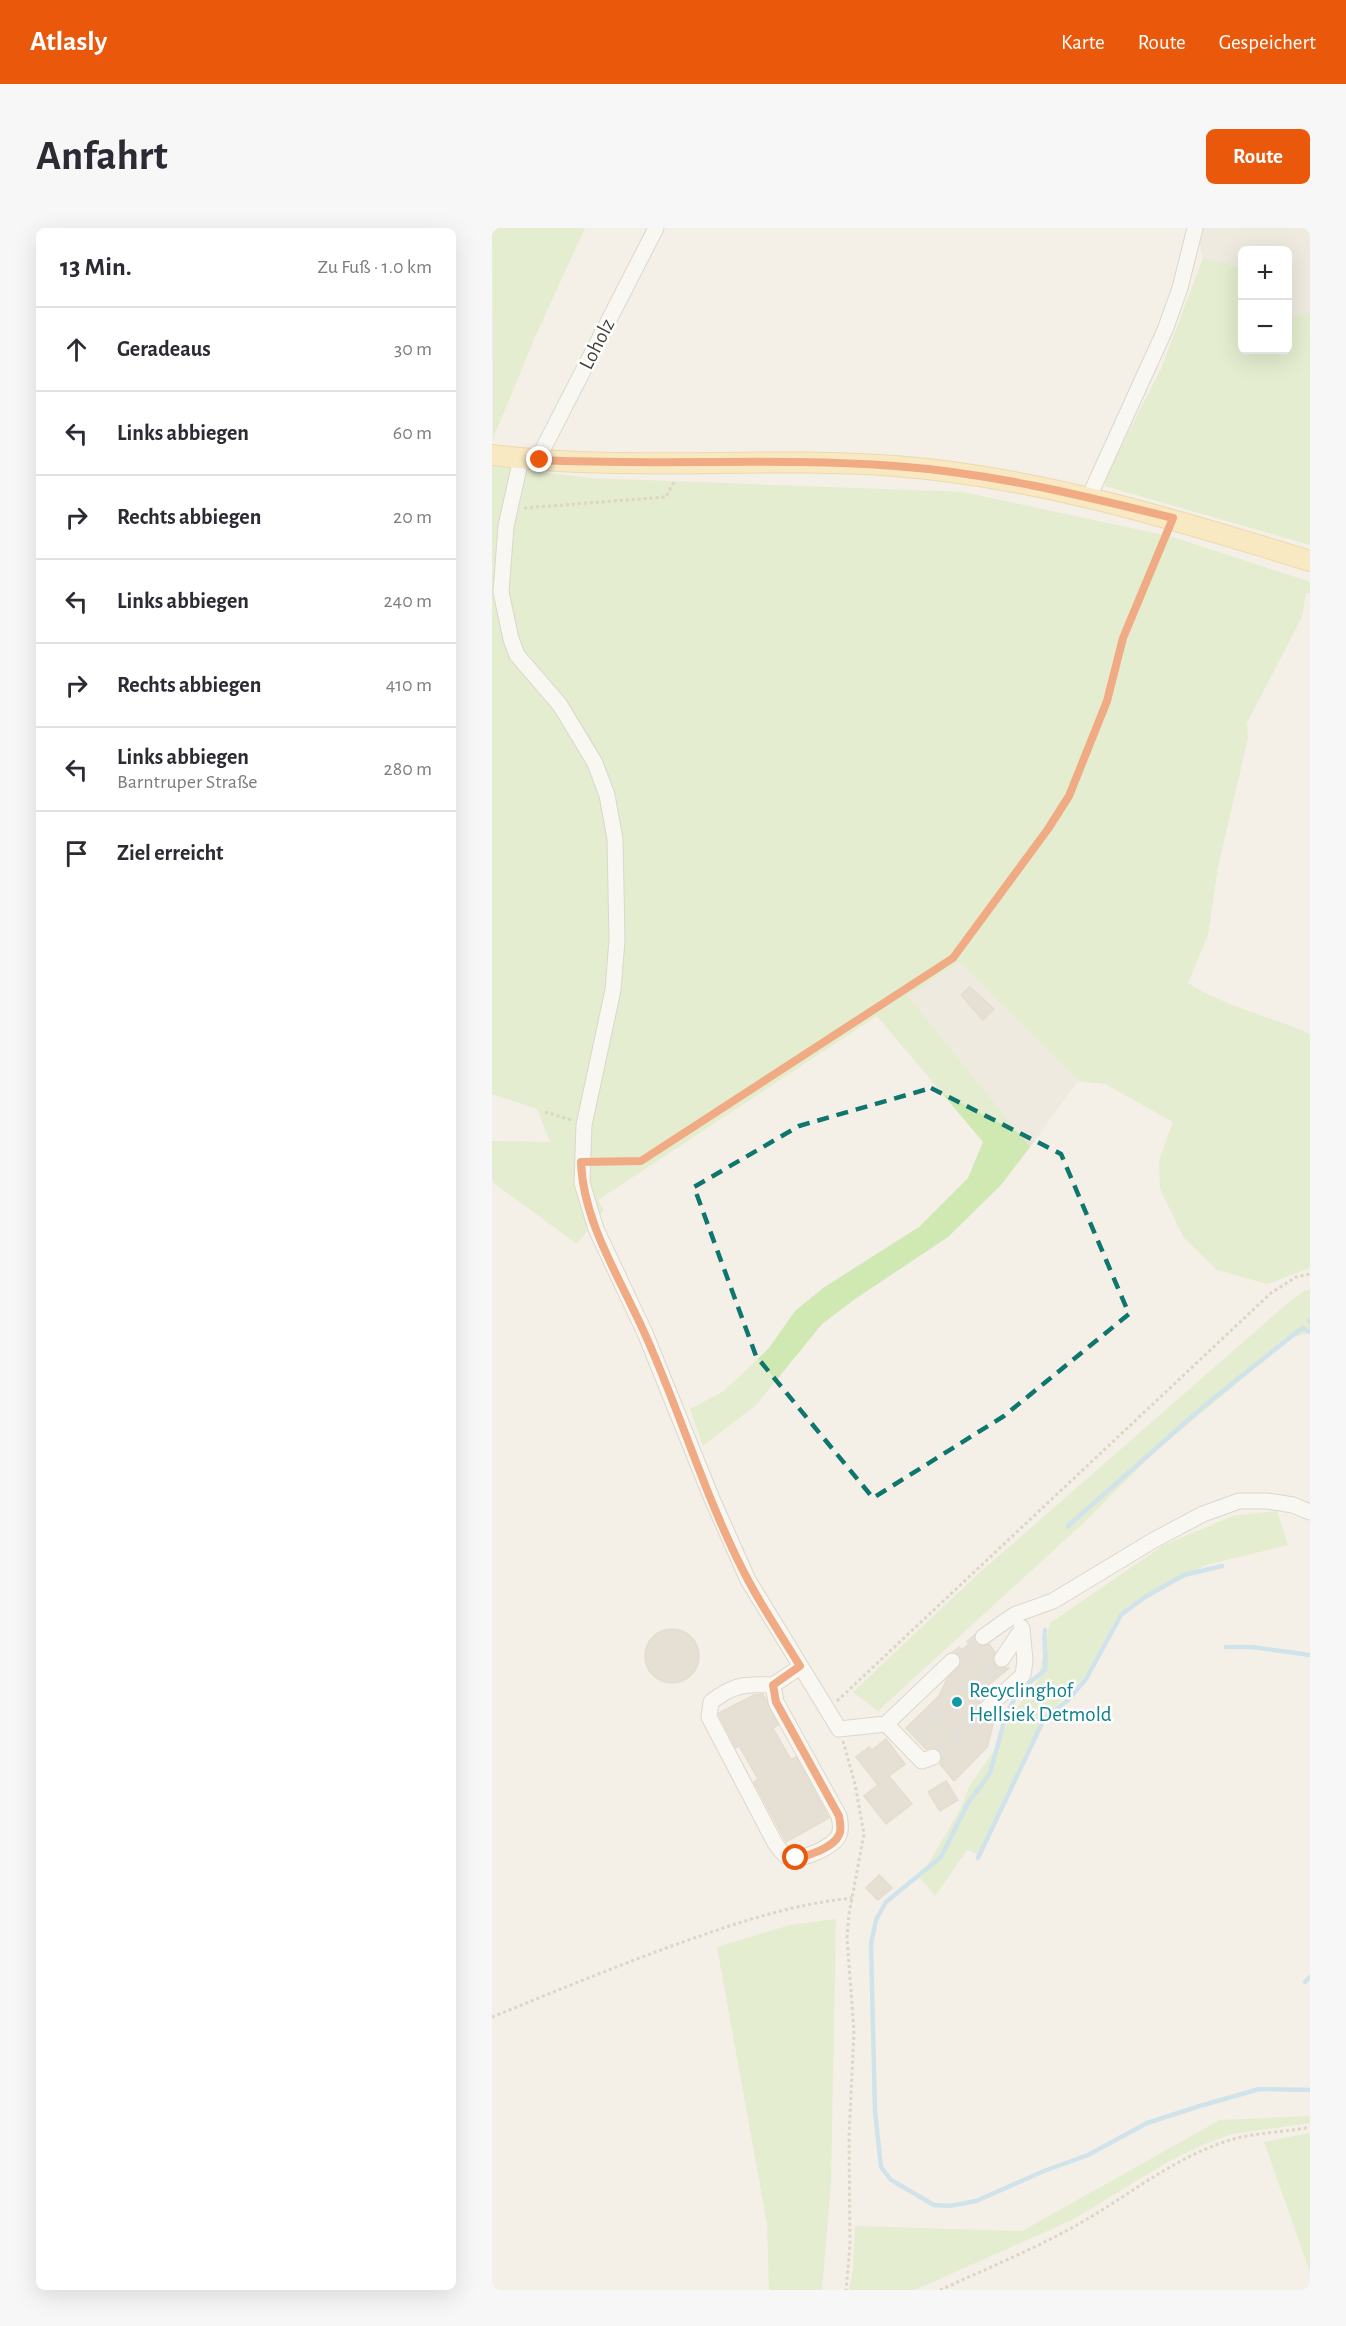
<!DOCTYPE html>
<html lang="de">
<meta charset="utf-8">
<style>
body{margin:0;font-family:"Alegreya Sans",sans-serif;background:#f7f7f7;color:#2b2b33}
.controls{position:absolute;right:18px;top:18px;display:grid;overflow:hidden;border-radius:9px;box-shadow:0 6px 24px #0002}
.controls button{width:54px;height:54px;display:grid;place-items:center;padding:0;border:0;border-bottom:2px solid #e1e1e2;background:#fff;color:#2b2b33;font:30px sans-serif}
.stop{position:absolute;width:18px;height:18px;margin:-14px;border:4px solid #ea580c;border-radius:50%;background:#fff}
.stop.end{background:#ea580c;border-color:#fff;box-shadow:0 2px 6px #0008}
.list{margin:0;padding:0;list-style:none}
h2{display:flex;justify-content:space-between;align-items:center;height:78px;margin:0;padding:0 24px;font-size:26px}
h2 small{font-size:20px;font-weight:400;color:#7c7c81}
.list li{display:grid;grid-template-columns:39px 1fr auto;gap:18px;align-items:center;box-sizing:border-box;height:84px;padding:0 24px;border-top:2px solid #e1e1e2}
.list b{display:block;font-size:22px;white-space:nowrap}
.list p{margin:0;font-size:20px;white-space:nowrap;color:#7c7c81}
.list em{font-size:20px;font-style:normal;color:#7c7c81}
.icon{flex:none;width:33px;height:33px;fill:none;stroke:currentColor;stroke-width:2;stroke-linecap:round;stroke-linejoin:round}
.map{position:relative;flex:none;width:818px;height:2062px;overflow:hidden;border-radius:9px}
header{display:flex;align-items:center;gap:36px;box-sizing:border-box;height:84px;padding:0 30px;background:#ea580c;color:#fff}
header strong{font-size:28px}
nav{display:flex;gap:33px;margin-inline-start:auto;font-size:21px}
.intro{display:flex;align-items:center;justify-content:space-between;box-sizing:border-box;height:144px;padding:0 36px}
h1{margin:0;font-size:42px}
.button{padding:15px 27px;border-radius:9px;background:#ea580c;color:#fff;font-size:21px;font-weight:700}
main{display:flex;gap:36px;padding:0 36px}
aside{flex:1;background:#fff;border-radius:9px;box-shadow:0 6px 24px #0002}
.map>svg:first-child{display:block}
.residential{fill:#e8e2d6}
.green{fill:#d0e8b1}
.lines{fill:none;stroke-linecap:round;stroke-linejoin:round}
.stream{stroke:#a5d2f0;stroke-width:4.5}
.building{fill:#d5ccbd;stroke:#d0c3b1;stroke-width:1.5}
.minor-tunnel{stroke:#d1cdc5;stroke-width:15;stroke-dasharray:15 8;stroke-linecap:butt}
.minor-casing{stroke:#bfb8aa;stroke-width:17}
.major-casing{stroke:#e3bc67;stroke-width:22}
.path{stroke:#c1b39c;stroke-width:3;stroke-dasharray:3 3;stroke-linecap:butt}
.minor{stroke:#fff;stroke-width:15}
.major{stroke:#fddf97;stroke-width:20}
.route{stroke:#ea580c;stroke-width:8}
.marked{fill:none;stroke:#0f766e;stroke-width:4.5;stroke-dasharray:12 8;stroke-linejoin:round}
.culture-dot{fill:#0f9aa8;stroke:#fff;stroke-width:2}
.labels{text-anchor:middle;dominant-baseline:central;stroke-width:5;stroke-linejoin:round;paint-order:stroke}
.street-label{font-size:21px;fill:#474037;stroke:#fff}
.culture-label{font-size:21px;fill:#0d838f;stroke:#fff;text-anchor:start}
</style>
<header>
<strong>Atlasly</strong>
<nav><a>Karte</a><a>Route</a><a>Gespeichert</a></nav>
</header>
<div class="intro"><h1>Anfahrt</h1><a class="button">Route</a></div>
<main>
<aside>
<h2>13 Min.<small>Zu Fuß · 1.0 km</small></h2>
<ul class="list">
<li><svg class="icon" aria-label="ahead" viewBox="0 0 24 24"><path d="M12 20V5M6 11l6-6 6 6"/></svg><div><b>Geradeaus</b></div><em>30 m</em></li>
<li><svg class="icon" aria-label="left" viewBox="0 0 24 24"><path d="M17 20v-9H6M10 6l-5 5 5 5"/></svg><div><b>Links abbiegen</b></div><em>60 m</em></li>
<li><svg class="icon" aria-label="right" viewBox="0 0 24 24"><path d="M7 20v-9h11M14 6l5 5-5 5"/></svg><div><b>Rechts abbiegen</b></div><em>20 m</em></li>
<li><svg class="icon" aria-label="left" viewBox="0 0 24 24"><path d="M17 20v-9H6M10 6l-5 5 5 5"/></svg><div><b>Links abbiegen</b></div><em>240 m</em></li>
<li><svg class="icon" aria-label="right" viewBox="0 0 24 24"><path d="M7 20v-9h11M14 6l5 5-5 5"/></svg><div><b>Rechts abbiegen</b></div><em>410 m</em></li>
<li><svg class="icon" aria-label="left" viewBox="0 0 24 24"><path d="M17 20v-9H6M10 6l-5 5 5 5"/></svg><div><b>Links abbiegen</b><p>Barntruper Straße</p></div><em>280 m</em></li>
<li><svg class="icon" aria-label="arrive" viewBox="0 0 24 24"><path d="M6 21V4h12l-3 4 3 4H6"/></svg><div><b>Ziel erreicht</b></div></li>
</ul>
</aside>
<div class="map">
<svg width="818" height="2062" viewBox="0 0 818 2062">
<rect width="100%" height="100%" fill="#f4f0e8"/>
<g class="residential">
<path d="M704,0h114v84l-22,6v-68h-46v18l-39,-10z"/>
<path d="M467,734l119,119 -48,66 -122,-151z"/>
</g>
<g class="green">
<path d="M0,0h93l-50,109 -42,102z"/>
<path d="M711,30l39,10v82h46v-32l22,-6v233l-205,-59 1,-10 55,-107z"/>
<path d="M0,238l99,12 372,14 210,45 137,45v11h-4l-4,24 -55,106 1,15 -30,129 -10,68 -20,48c37,24 82,33 122,51v234l-43,16 -50,-14 -33,-32 -24,-49 -1,-29 14,-38 -68,-38 -27,-3 -119,-119 -51,34 122,151 -29,38 -53,52 -93,62 -33,25 -66,81 -53,41 -13,-37 34,-18 45,-43 26,-37 28,-23 96,-61 49,-49 15,-36 -106,-126 -279,184 6,10 -27,34 -82,-60 -3,-5v-38l58,1 -13,-33 -45,-15z"/>
<path d="M818,1062v43l-19,5 -135,113 -77,76 -201,184 -25,-19 125,-118 311,-272 15,-11z"/>
<path d="M785,1283l11,34 -82,20 -71,37 -19,17 -30,56 -38,39 -19,31 -51,109 -11,-4 -32,46 -15,-18 41,-70 8,-21 30,-44 11,-26 28,-37 12,-57 114,-78 69,-29z"/>
<path d="M344,1691l-5,264 -9,107h-53l-2,-66 -50,-277 73,-22z"/>
<path d="M818,1888v7l-78,11 -27,10 -34,16 -99,60 -157,70h-66l4,-20 2,-44 167,5 198,-111z"/>
<path d="M817,1905l1,1v138l-46,-130z"/>
</g>
<g class="lines">
<g class="stream">
<path d="M817,1093h1"/>
<path d="M576,1298l136,-120 98,-78 8,4"/>
<path d="M553,1402c-2,14 2,26 0,40l-27,22 -12,23 -16,58 -22,30 -27,54 -55,45 -10,18 -5,24 4,167 6,56 10,13 43,25 16,1 26,-5 68,-30 44,-16 59,-32 53,-17 59,-17 51,1"/>
<path d="M734,1419h26l58,8"/>
<path d="M486,1630l66,-139 23,-18 19,-22 35,-64 24,-18 39,-22 38,-9"/>
<path d="M813,1754l5,-5"/>
</g>
</g>
<g class="building">
<path d="M478,759l24,22 -11,11 -22,-25z"/>
<circle cx="180" cy="1428" r="27"/>
<path d="M482,1412l6,6 9,-2 6,8 -3,7 4,8 13,1 -34,28 5,5 -3,9 3,5 5,2 9,-2 1,2 -8,30 -33,34 -14,-17 3,-6 -3,-8 -6,-3 -8,2 -20,-21 33,-32 8,-17 14,-15v-6l-3,-5z"/>
<path d="M271,1466l15,31 -5,3 18,32 5,-3 33,61 -43,24 -32,-60 4,-3 -19,-33 -3,2 -17,-33v-2l35,-18z"/>
<path d="M394,1511l19,25 -16,12 23,28 -26,20 -22,-28 14,-11 -22,-28 13,-10 3,3z"/>
<path d="M454,1553l12,19 -18,11 -12,-19z"/>
<path d="M387,1647l13,13 -14,12 -12,-12z"/>
</g>
<g class="lines">
<g class="minor-tunnel">
<path d="M460,1433l31,-24"/>
<path d="M421,1508l89,-77"/>
<path d="M441,1529l54,-49"/>
</g>
<g class="minor-casing">
<g id="minor">
<path d="M29,231l-15,67 -5,66 10,47 6,16 43,50 35,58 12,32 8,44 2,101 -4,50 -29,135 -2,58 14,46 49,104 67,166 36,81 91,149 47,-5 66,-63"/>
<path d="M48,233l3,-12 113,-221"/>
<path d="M597,269l76,-167 15,-42 15,-60"/>
<path d="M491,1409l31,-22 39,-14 101,-61 49,-26 36,-13h28l26,4 17,7"/>
<path d="M510,1431l20,-30 -1,-2"/>
<path d="M281,1457c-28,-1 -39,-1 -62,17l-2,15 66,126c4,5 7,11 13,14 12,5 46,-10 51,-22 3,-7 1,-12 0,-19l-63,-114 -3,-17 27,-18"/>
<path d="M495,1480l36,-33 2,-15 -3,-31"/>
<path d="M394,1496l36,37 11,-4"/>
</g>
</g>
<g class="major-casing">
<path id="major" d="M0,227c134,17 269,1 403,11 143,11 279,53 415,95"/>
</g>
<g class="path">
<path d="M32,280l142,-11 9,-17"/>
<path d="M53,884l26,8"/>
<path d="M106,933h43l312,-203 95,-129 21,-33 37,-95 17,-63 43,-103"/>
<path d="M345,1473l434,-408 25,-16 14,-3"/>
<path d="M351,1513l12,43 9,50 -15,80 -2,24 7,94 -5,104 1,109 -4,45"/>
<path d="M0,1789c62,-25 124,-51 188,-74 56,-20 113,-39 172,-45"/>
<path d="M448,2062c50,-23 102,-44 149,-72 45,-27 85,-59 135,-76 28,-10 57,-9 86,-15"/>
</g>
<use href="#minor" class="minor"/>
<use href="#major" class="major"/>
</g>
<g class="lines">
<path class="route" d="M48,232c118,6 237,-3 355,6 95,7 186,29 278,52l-50,120 -16,63 -38,95 -21,33 -95,129 -312,203 -60,1c2,60 39,116 63,170 37,81 62,169 104,248 16,30 35,58 52,86l-27,19 3,17 63,114c1,7 3,13 0,19 -6,13 -31,21 -43,23"/>
</g>
<path d="M0 0H818V2062H0ZM439,860l130,66 68,160 -125,102 -131,82 -117,-142 -62,-169 105,-61z" fill="#f4f0e8" fill-opacity=".55" fill-rule="evenodd"/>
<path class="marked" d="M439,860l130,66 68,160 -125,102 -131,82 -117,-142 -62,-169 105,-61z"/>
<circle class="culture-dot" cx="465" cy="1474" r="6"/>
<g class="labels">
<g class="street-label">
<text transform="translate(105 116) rotate(-63)">Loholz</text>
</g>
<g class="culture-label">
<text x="477" y="1462">Recyclinghof<tspan x="477" dy="24">Hellsiek Detmold</tspan></text>
</g>
</g>
</svg>
<div class="controls">
<button>+</button>
<button>−</button>
</div>
<div class="stop" style="left:304px;top:1630px"></div>
<div class="stop end" style="left:48px;top:232px"></div>
</div>
</main>
